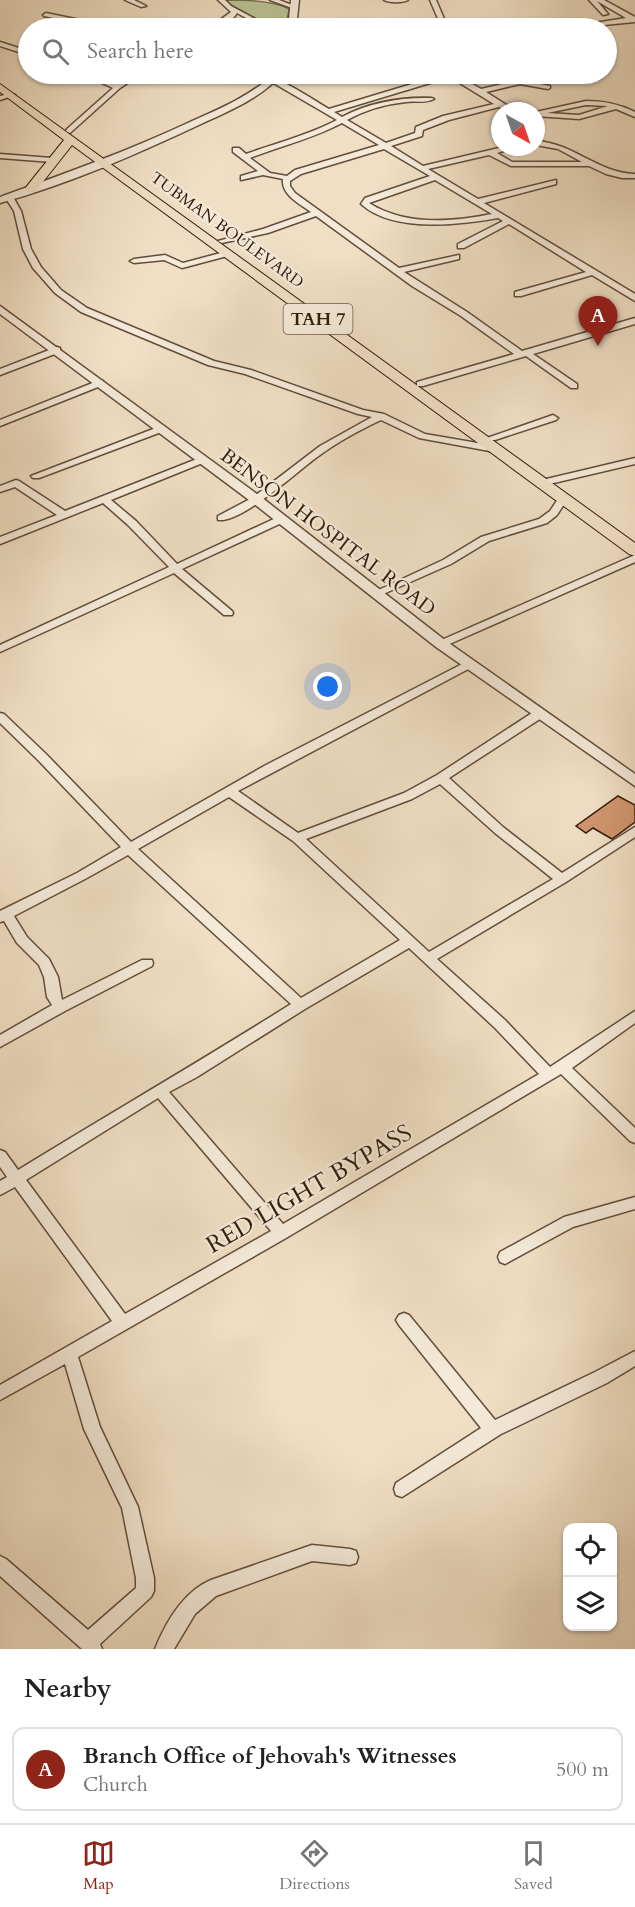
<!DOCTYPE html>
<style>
body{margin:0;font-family:Cardo,serif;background:#f6f6f6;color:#222}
.controls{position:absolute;right:18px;bottom:18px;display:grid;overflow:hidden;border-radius:12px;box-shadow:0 2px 4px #0004}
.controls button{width:54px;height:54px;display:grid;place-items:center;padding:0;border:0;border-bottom:2px solid #e0e0e0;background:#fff;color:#222;font:30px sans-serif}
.compass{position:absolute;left:491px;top:102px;width:54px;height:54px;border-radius:50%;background:#fff;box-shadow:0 2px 4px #0004;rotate:140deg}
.you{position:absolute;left:328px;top:687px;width:21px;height:21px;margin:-15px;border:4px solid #fff;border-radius:50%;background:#1a73e8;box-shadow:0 0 0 9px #1a73e833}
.badge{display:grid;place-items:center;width:39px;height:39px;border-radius:50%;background:#8f2418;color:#fff;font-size:20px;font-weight:700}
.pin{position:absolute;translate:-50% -50px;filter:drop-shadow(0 2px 3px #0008)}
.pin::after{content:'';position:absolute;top:32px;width:21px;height:18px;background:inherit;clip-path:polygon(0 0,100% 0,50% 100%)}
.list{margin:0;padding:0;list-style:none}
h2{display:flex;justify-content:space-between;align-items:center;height:78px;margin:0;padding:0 24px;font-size:26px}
h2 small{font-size:20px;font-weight:400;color:#767676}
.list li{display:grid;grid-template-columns:39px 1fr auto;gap:18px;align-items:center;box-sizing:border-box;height:84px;margin:0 12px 12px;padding:0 12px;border:2px solid #e0e0e0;border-radius:12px}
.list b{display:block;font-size:22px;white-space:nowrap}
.list p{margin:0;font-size:20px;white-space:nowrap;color:#767676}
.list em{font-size:20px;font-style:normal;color:#767676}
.icon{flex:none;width:33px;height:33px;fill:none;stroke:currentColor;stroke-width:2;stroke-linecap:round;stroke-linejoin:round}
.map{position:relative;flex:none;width:635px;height:1649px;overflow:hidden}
.search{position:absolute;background:#fff;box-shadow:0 2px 4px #0004;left:18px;right:18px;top:18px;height:66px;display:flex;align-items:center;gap:15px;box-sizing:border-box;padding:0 21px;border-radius:33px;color:#767676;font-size:22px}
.sheet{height:174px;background:#fff}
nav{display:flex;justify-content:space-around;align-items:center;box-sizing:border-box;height:84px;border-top:2px solid #e0e0e0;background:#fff;font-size:16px;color:#767676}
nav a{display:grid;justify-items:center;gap:3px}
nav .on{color:#8f2418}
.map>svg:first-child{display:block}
.green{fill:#bac294;stroke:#766f50;stroke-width:1.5}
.building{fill:#d1966f;stroke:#321c0b;stroke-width:1.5}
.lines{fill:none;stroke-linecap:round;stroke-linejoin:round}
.minor-casing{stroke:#624d3a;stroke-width:3}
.tertiary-casing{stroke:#624d3a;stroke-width:3}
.trunk-casing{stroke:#321c0b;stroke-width:2}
.minor{fill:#f5ead9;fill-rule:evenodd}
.tertiary{fill:#f5ead9;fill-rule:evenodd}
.trunk{fill:#f0dfc5;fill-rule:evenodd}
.labels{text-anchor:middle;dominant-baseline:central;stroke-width:4.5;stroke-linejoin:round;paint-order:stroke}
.far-street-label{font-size:16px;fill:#321c0b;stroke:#f5ead9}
.shield{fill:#f5ead9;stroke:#6c5a49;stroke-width:1.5}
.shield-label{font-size:18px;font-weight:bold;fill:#321c0b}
.street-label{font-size:20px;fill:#321c0b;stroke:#f5ead9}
.near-street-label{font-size:24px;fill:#321c0b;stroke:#f5ead9}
</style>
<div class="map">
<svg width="635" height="1649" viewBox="0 0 635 1649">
<rect width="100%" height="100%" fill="#f0dfc5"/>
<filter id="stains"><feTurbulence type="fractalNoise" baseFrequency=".00333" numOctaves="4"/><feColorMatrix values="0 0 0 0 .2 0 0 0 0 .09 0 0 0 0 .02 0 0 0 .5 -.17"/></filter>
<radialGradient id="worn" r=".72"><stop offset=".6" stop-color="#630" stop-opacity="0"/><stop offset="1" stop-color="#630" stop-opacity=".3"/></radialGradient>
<path class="green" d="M222,0c21,0 50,0 67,9l-3,19h-13z"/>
<path class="building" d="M618,796l17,9v17l-23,17 -19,-11 -7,5 -10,-7z"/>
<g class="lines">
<g class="minor-casing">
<g id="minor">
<path d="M125,0h9l12,6 -5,1z"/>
<path d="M218,0h7l6,6 41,22h-7l-28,-15c-5,9 -19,15 -28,15l22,-16z"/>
<path d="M270,0h9l18,7 -5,1z"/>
<path d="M384,0h24c-5,3 -19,3 -24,0z"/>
<path d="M430,0h6l12,28h-6z"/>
<path d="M589,0h15l31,17v5l-62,6 3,-2 50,-8 -29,-17 11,13 -5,1z"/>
<path d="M46,13l63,13 3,2h-10l-58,-12 -1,-1z"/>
<path d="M0,42l28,9v4l-28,-9z"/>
<path d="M82,74h8l27,10 17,-10h7l-21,14 -50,45 -4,-2 1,-2 46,-41z"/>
<path d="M250,74c23,-3 58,23 79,35l116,-35h9l10,5 21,-5h9l-1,1 -24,7 12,7 39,-9 30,6v2l-2,1 -28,-5 -34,8 30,19h-9l-8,-4 -50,13 -26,10 -1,6 -31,10 32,20 80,-19h14l-20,6 15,9h70l-24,-13 -22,-4v-4c37,2 62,32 99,33v4h-13l-16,-4 -17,-8h-78l-22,-11 -61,14 50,30 78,-19v4l-72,19 151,91v7l-43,-26 -71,21h-6v-4l71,-20 -77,-48 -45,24h-6v-4l45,-23 -5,-3c-39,7 -105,15 -137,-14l4,-6 65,-22 -46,-27 -83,25 -11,7v5l5,7 104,75 60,-13v4l-55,13 63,40 55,39 113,-33v6l-102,30 44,30v4h-6l-45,-32 -103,30h-6v-4l97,-28 -53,-38 -49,-30 -96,-70 -48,17 -46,10 -4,-2 45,-12 48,-17c-11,-8 -30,-17 -28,-33l-20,-4 -22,5v-4l17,-5 -25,-19v-4h6l7,6c30,-11 63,-19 91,-34l-67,-39zM450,77l44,27 -51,12 -27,11 -1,6 -29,10 -39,-23c18,-10 39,-16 59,-18 10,-2 18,2 28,-3l-2,-1c-30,-1 -62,4 -90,19l-8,-5zM342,123l37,22 -84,25 -8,6 -17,-3 -20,-15c31,-12 64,-20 92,-35zM435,180l57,34c-40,8 -87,12 -123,-11z"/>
<path d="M9,94l6,1 -15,5v-4z"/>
<path d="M586,101c18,0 33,3 49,11v5l-19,-8 -37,10 -43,-3v-4zM586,105l22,1 -29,9 -32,-2z"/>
<path d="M0,154l52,4 4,2 -4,2 -52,-4z"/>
<path d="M6,195h6l9,16 10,38 10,18 20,23 26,18 127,53 37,9 112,40 21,4 41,20 70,12 5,3 -5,3 -76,-14 -38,-18c-21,10 -42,21 -61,35 -22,15 -77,68 -102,65v-4l34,-18 68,-52 52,-29 -14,-3 -113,-40 -37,-9 -127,-53 -26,-19 -22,-25 -10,-19 -9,-38 -9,-14z"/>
<path d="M228,251l4,2 -1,2 -49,13 -18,-8 -30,3 -4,-2 4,-2 31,-4 18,8z"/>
<path d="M57,347l3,1v4l-60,23v-6z"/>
<path d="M100,380l3,1v4l-103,41v-6z"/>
<path d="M553,415l5,3 -2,2 -61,20h-6l-2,-2z"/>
<path d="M161,426l5,3 -2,2 -125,47h-6l-2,-2z"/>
<path d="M202,457l3,1v4l-94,38 25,21 41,43 101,-47h8v4l-104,48 50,42 1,2 -1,2h-8l-50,-42 -174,79v-7l169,-78 -41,-42 -25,-22 -103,41v-7l57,-22 -42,-28 -15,5v-6l16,-6 3,1 46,30z"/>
<path d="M635,458v6l-94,22 -5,-3 2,-2z"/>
<path d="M563,495l5,3 -11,17 -10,8 -58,18 -38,23 -70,31h-8l-1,-2 71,-33 38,-23 58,-18 11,-8 10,-15z"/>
<path d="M635,555v7l-190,84h-8l-1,-2 1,-2z"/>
<path d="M470,660l5,4 -1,2 -236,125 60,42 106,-40 33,-18 98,-64h8l2,3 -2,3 -94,61 54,49 59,46 73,-46v10l-69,45 -129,77 68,61 45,47 85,-56v12l-63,45 63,60v15l-5,-2 -69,-67 -275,164 -208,119 22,70 38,80 16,71v13l-3,6 -51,47 2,5h-20l-82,-73v-20l6,3 82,71 48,-42v-10l-14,-70 -38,-79 -19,-65 -65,36v-15l112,-64 -97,-134 -15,8v-14l7,-4 -7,-10v-17l5,2 13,18c91,-56 183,-109 273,-166l-163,-149 -43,24 -71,37 13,21 22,22 9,18 4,23 80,-40h10l1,3 -1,3 -87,45 -65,36v-12l52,-30 -5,-8 -3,-20 -5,-12 -22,-22 -13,-22 -4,1v-11l77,-38 44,-26 -83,-87 -38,-37v-10l4,1 42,40 85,88 135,-77zM440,784l55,49 58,46 -124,73 -123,-113 106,-40zM229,797l64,44 107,99 -99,58 -163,-149zM409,948l86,80 44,46 -256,150 -114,-132 28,-15 108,-68zM158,1098l113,133 -146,83 -99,-134z"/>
<path d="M635,1197v12l-62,18 -68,37 -5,-2 -2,-5 2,-5 64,-35z"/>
<path d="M404,1313l5,2 86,105 100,-48 40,-21v15l-28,17 -106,51 -99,63 -6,-2 -2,-6 2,-6 85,-55 -82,-103 -3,-5 3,-5z"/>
<path d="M312,1545l38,4 6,2 2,6 -2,6 -6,2 -38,-4 -96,35 -21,18 -21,35h-19c11,-27 28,-57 56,-69z"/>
</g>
</g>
<g class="tertiary-casing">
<g id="tertiary">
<path d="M291,0h8l-3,28h-8z"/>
<path d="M274,74h8c-21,24 -53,37 -81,50 -64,30 -132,60 -201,79v-6c64,-23 128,-46 190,-75 29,-13 60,-26 84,-48z"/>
<path d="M0,306l261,191 185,144 189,133v12l-199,-139 -183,-144 -253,-189z"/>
</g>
</g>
<g class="trunk-casing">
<path id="trunk" d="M0,84l635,459v13l-6,-2 -557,-409 -37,47h-8l-2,-3 2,-3 37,-46 -64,-48z"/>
</g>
<use href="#minor" class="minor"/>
<use href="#tertiary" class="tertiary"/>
<use href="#trunk" class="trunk"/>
</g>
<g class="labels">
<g class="far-street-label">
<text transform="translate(227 230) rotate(36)">TUBMAN BOULEVARD</text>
</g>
<rect class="shield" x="283.5" y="304" width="69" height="30" rx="4.5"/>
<g class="shield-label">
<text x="318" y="319">TAH 7</text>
</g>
<g class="street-label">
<text transform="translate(328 532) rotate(37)">BENSON HOSPITAL ROAD</text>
</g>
<g class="near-street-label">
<text transform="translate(309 1189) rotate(-30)">RED LIGHT BYPASS</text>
</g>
</g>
<rect width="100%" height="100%" filter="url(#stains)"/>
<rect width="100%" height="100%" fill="url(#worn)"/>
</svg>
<div class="controls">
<button><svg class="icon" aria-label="locate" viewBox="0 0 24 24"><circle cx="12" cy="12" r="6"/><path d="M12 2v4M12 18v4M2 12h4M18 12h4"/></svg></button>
<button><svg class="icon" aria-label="layers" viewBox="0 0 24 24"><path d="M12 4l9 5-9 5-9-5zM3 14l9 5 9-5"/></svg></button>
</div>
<svg class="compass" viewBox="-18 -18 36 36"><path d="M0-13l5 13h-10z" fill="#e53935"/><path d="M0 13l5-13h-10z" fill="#767676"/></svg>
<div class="you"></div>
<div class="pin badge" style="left:598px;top:346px">A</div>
<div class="search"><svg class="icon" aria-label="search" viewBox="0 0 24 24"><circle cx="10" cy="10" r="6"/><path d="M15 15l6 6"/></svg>Search here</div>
</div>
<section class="sheet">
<h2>Nearby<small></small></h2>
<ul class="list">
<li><span class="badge">A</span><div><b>Branch Office of Jehovah's Witnesses</b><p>Church</p></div><em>500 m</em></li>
</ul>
</section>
<nav>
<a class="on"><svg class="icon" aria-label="map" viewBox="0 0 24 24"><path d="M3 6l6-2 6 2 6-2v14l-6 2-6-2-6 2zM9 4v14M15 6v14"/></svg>Map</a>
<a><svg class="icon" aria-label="directions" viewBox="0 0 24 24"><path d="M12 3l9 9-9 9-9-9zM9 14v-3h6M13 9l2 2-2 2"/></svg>Directions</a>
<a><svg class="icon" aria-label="saved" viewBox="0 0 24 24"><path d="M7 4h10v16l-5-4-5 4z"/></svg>Saved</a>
</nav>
